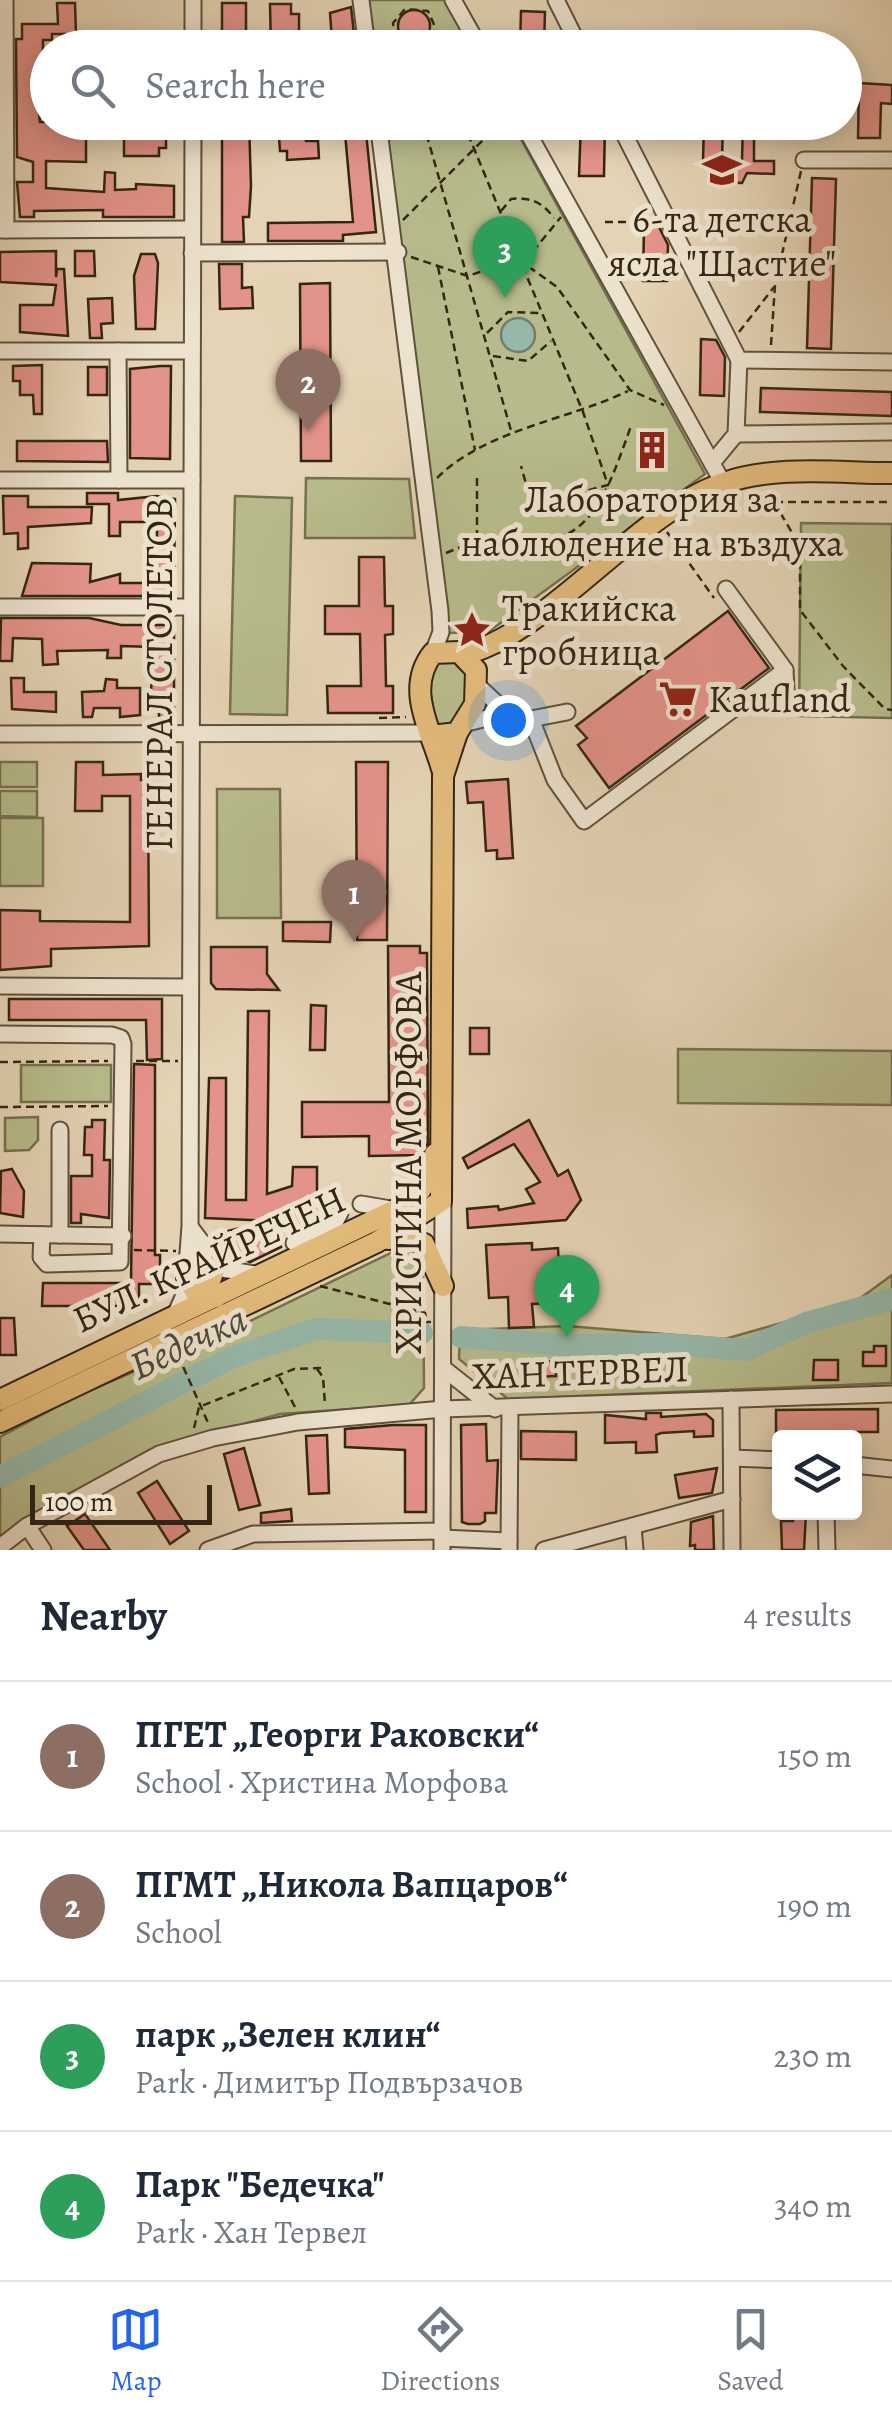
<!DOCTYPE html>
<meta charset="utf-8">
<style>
body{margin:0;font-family:Alegreya,serif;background:#f2f2f3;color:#1f2937}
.controls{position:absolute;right:30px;bottom:30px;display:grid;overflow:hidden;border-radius:10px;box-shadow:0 5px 25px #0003}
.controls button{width:90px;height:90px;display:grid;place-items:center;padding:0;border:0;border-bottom:2px solid #e0e1e3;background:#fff;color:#1f2937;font:50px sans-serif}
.scale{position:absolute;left:30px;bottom:25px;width:182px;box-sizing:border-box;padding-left:10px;border:5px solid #342614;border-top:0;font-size:28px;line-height:35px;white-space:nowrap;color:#342614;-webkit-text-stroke:8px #ede2ce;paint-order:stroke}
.you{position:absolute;left:508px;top:720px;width:35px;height:35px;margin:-25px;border:8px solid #fff;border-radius:50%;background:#1a73e8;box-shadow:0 0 0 15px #1a73e833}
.badge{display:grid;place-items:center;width:65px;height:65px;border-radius:50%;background:#2563eb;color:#fff;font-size:32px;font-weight:700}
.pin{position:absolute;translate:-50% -82px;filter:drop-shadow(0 2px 5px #0008)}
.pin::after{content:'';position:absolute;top:52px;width:35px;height:30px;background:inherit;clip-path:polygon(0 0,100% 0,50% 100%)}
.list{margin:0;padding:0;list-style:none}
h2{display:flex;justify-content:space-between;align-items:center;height:130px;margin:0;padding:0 40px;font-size:42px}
h2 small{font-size:32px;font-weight:400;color:#747a83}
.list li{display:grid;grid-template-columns:65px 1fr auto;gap:30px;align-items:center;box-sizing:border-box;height:150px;padding:0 40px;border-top:2px solid #e0e1e3}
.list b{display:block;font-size:38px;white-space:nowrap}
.list p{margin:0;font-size:32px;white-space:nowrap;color:#747a83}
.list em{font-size:32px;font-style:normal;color:#747a83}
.icon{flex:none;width:55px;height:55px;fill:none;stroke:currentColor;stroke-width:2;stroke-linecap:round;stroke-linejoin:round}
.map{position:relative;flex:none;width:892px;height:1550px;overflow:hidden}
.search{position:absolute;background:#fff;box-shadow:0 5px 25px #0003;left:30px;right:30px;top:30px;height:110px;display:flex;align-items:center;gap:25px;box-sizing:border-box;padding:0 35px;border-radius:55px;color:#747a83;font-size:38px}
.sheet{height:730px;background:#fff}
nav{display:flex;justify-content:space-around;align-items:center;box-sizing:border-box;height:140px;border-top:2px solid #e0e1e3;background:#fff;font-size:28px;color:#747a83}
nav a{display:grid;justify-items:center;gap:5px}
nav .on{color:#2563eb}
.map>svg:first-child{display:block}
.green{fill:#b7bb8b;stroke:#767050;stroke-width:2.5}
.water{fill:#96b8aa;stroke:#6f7e6e;stroke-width:2.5}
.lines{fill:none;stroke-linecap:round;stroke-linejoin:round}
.river{stroke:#96b8aa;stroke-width:22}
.building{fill:#e4938a;stroke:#342614;stroke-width:2.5}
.minor-casing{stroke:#60513c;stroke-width:19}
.major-casing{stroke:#342614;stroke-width:24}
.path{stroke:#342614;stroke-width:2.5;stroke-dasharray:8 5;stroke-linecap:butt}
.minor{stroke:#ede2ce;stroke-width:15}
.major{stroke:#e2ba7a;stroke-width:20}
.labels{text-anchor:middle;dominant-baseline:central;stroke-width:10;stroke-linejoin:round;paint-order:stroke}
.poi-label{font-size:38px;fill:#342614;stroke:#ede2ce}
.street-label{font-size:38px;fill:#342614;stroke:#ede2ce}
.water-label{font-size:40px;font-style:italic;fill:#4c4a3a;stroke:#ede2ce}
</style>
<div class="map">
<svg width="892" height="1550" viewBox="0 0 892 1550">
<rect width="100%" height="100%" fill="#e4d3b4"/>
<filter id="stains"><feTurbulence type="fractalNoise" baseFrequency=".002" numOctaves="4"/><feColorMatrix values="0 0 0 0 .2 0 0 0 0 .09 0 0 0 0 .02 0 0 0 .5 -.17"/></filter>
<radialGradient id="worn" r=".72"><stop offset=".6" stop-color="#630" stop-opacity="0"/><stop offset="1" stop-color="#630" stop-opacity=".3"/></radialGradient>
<g class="green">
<path d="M366,0h79l26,47h-103z"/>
<path d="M378,123h134l193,351 -217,158 -40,1 -7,-32z"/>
<path d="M306,478l103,1 6,59h-110z"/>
<path d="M235,496l57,2 -5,217 -57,-1z"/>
<path d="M801,523l91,1v194l-93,-2z"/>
<path d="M455,658l16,23 -13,43 -22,2 -8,-49 10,-15z"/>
<rect x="0" y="762" width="37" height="25"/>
<path d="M217,789h63l1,129h-64z"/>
<path d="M0,791h37v26l-37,-1z"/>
<rect x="0" y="818" width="43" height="68"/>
<path d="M678,1049l214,2v54l-214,-2z"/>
<rect x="21" y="1065" width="90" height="37"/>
<path d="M38,1117v23l-9,10 -24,1v-33z"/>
<path d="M403,1247l14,6 6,15 1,120 -15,17 -129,9 -119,32 -161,94v-103l81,-43 142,-60z"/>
<path d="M892,1275v108l-384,16 -49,-40 1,-29 107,-4 158,13 130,-37z"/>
</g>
<circle class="water" cx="518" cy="335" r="17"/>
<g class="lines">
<g class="river">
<path d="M461,1337l104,8 100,-1 81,6 60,-27 86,-24"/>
<path d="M0,1477l233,-120 83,-28 106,4"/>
</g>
</g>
<g class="building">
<path d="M57,3h18l1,31h-24v6h-9v36h-8l5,46h46v40l-40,-1v27l58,4 1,-20 10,1v17l21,-1v-5l38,2v31h-71v-7l-69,1v6h-14l-3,-35h16v-20l-16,-5 -1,-118h6v-15h36z"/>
<rect x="222" y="3" width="24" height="41"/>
<path d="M270,4h21v10h8v31l-28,3z"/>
<path d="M351,7l4,35 -23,-2 -2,-27z"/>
<circle cx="414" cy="26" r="16"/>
<path d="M521,11l24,1 -1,36h-24z"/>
<path d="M859,83l33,2v19l-11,-1 -1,35h-22z"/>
<path d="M152,122h14v26h-7v8h-35v-18h28z"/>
<path d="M222,122h27l2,64 -2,31h-6l1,25h-22z"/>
<path d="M278,122h26l2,19h12l1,17 -32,2v-9h-7z"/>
<path d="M344,122h21l11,110 -33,3v6h-75v-18l85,-1z"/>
<path d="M581,122h24l-1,54h-25z"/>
<path d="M704,122h19l-1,38 20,1 1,-39h11v39h20v13l-27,-1 -5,10 -34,-1v-21h-5z"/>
<path d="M812,178l24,1 -5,170 -24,-1z"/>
<path d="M644,226l15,1 9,18 -1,36h-24z"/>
<path d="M56,251v26l1,-8h7l4,67 -48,-4v-27h33l3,-20 -56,-3v-30z"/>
<path d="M75,251h19l1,25h-20z"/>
<path d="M141,254h14l3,9 -3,66h-19l-2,-53z"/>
<path d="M219,264h23v24l10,-1 1,21 -33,1z"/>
<path d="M330,283l1,178h-30l-1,-177z"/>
<path d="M112,298l1,25 -12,1 1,14h-12l-2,-39z"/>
<path d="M701,339l15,1 9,17 -1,39 -24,-1z"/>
<path d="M42,365v49h-8l-1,-19h-13v-14h-7v-15z"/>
<path d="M160,366h11l-1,93 -40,-1v-89z"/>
<rect x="88" y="367" width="19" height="28"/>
<path d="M761,388l131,4v24l-132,-4z"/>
<path d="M17,441h90l1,21 -91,-1z"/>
<path d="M87,493h31v7l39,-4 18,3 -1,97h-152l10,-33 59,1 -1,18 30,-8v9h24l1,-37h12v-24h-37v14h-11v-32h-22z"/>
<path d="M3,496h25v11h64l-1,16 -63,4v21l-10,1v-16l-14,1z"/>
<path d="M359,557h25l1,49h8v28l-8,1 1,51h7v27h-65l-1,-27h34l-1,-52h-35v-28h34z"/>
<path d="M728,611l41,57 -160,120 -31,-43 9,-7 -11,-12z"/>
<path d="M89,618l32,7h53v92h-15v-24h-8l2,-46 -32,-1v12h-14l1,-8 -51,1 1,13 -15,1 -1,-26 -29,-1 -1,23h-12l1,-43z"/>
<path d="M11,678h13v14h32v20l-44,-3z"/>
<path d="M106,679l11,1v8h23v27l-20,2v-9h-26l-2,9h-9l-1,-25 22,-1z"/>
<path d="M76,762h27v13l38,-1v6h7l1,166 -98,3v17l-51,4v-60l40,1v10l90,1v-126h-28v15h-27z"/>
<path d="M356,762h32l-1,178h-30z"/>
<path d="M508,779l5,79 -16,1v-9l-11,1 -3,-49 -15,1 -2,-21z"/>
<path d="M283,922h48l-1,20 -47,-1z"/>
<path d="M388,946h32v7h7l1,190 -8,12 -51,1v-20l-67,1v-35h87z"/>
<path d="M211,947h56v27l12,16 -63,-1 -5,-6z"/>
<path d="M9,999h153v60l-15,1 -1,-40h-137z"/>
<path d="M311,1005l15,1 -1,44h-15z"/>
<path d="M248,1011h21l-2,183 25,-8 1,-19h24v24l11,22 -4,7 -27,10 -25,-9 9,26 -31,15 -23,-10 -12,-18 55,-13 -65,-3 4,-140h17v122h20z"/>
<rect x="470" y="1028" width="19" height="26"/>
<path d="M134,1064l21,1v190h5v29h-21v22h-97l1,-23h88z"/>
<path d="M92,1120h13l-1,40h6l-1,58 -28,-4v9h-10v-47h21v-21h-8l1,-28h7z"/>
<path d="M529,1120l29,56 10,-6 13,30 -15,20 -98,8 -1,-19 31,-3 1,4 35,-7 -8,-14 14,-7 -26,-38 -46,24 -5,-10z"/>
<path d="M12,1169l12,22 -1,26 -23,-4 1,-42z"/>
<path d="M532,1243v7l26,-2 3,55 -29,1 2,23 -25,1 -1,-31 -19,1 -3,-53z"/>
<path d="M0,1318h14l2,37h-16z"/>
<path d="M874,1346h12v20h-23v-14h11z"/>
<path d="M814,1360h24v20h-25z"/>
<path d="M555,1361l1,15 -21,1 -1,-15z"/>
<path d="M878,1409v23h-102v-22z"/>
<path d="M646,1413h15v4l45,-3 7,6v16l-19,1v-6l-33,2 -5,2 1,17 -21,1v-11l-31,1v-28l41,4z"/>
<path d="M486,1424l1,37 11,-1 -2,53h-11v8l-5,3h-12l-6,-2 -1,-97z"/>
<path d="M393,1425h33v87h-21v-62l-60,-3v-18z"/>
<path d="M521,1431l55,1v28l-55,-1z"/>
<path d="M327,1435l2,58 -20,1 -3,-58z"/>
<path d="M244,1448l16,57 -21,5 -15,-56z"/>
<path d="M717,1468l-5,25 -33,5 -4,-23z"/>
<path d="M157,1481l32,50 -19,13 -32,-51z"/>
<path d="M291,1509l1,12 -31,2v-10z"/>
<path d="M806,1513l-2,37h-22l-1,-29h12l-1,-7z"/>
<path d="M85,1514l25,36h-26l-17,-24z"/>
<path d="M713,1516l1,34h-19v-5l-5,1 1,-24z"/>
</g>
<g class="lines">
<g class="minor-casing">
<g id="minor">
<path d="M5,0l1,230"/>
<path d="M361,0l6,48"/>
<path d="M453,0l27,48"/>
<path d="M556,0l24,48"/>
<path d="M193,48v-48"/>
<path d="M378,122l62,489 1,21 -8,21"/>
<path d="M522,122l201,361"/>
<path d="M618,122l121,238 153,2"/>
<path d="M804,160h88"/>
<path d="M0,230l192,-1"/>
<path d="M192,253l206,-1"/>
<path d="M0,351h192"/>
<path d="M118,351l1,129"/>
<path d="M736,434l156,-2"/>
<path d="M712,463l24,-29 3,-74"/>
<path d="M0,480h192"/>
<path d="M0,607h191"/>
<path d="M478,686l29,27"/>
<path d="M750,697l26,3 10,-10 -1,-20"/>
<path d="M531,719l24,61 29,41 201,-151 -59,-81"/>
<path d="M467,723l40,-10 24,6 36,-7"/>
<path d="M0,734l429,-1"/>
<path d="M0,986l190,1"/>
<path d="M0,1034l112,1 9,3 2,6 -3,218 -73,2 -6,-7 1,-22"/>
<path d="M361,1204l36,6"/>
<path d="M191,1228l31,41 34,5"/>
<path d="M0,1234l123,2"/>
<path d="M60,1235v-105"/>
<path d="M326,1241l14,-28"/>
<path d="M294,1243l30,-12 18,4"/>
<path d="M175,1315l10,-22 5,-67 3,-1104"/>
<path d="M443,1368l52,41"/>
<path d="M731,1399l1,151"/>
<path d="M732,1458l48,2"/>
<path d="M854,1465l38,4"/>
<path d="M826,1512l1,38"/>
<path d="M27,1526l16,24"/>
<path d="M633,1526l2,24"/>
<path d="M442,1538l67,3"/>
<path d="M0,1547l27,-21 132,-72 54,-16 85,-16 145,-13 449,-15"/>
<path d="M208,1550l45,-16 189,-3"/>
<path d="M442,1550l1,-354"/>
<path d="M509,1550l1,-142"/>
<path d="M544,1550l188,-51"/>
</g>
</g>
<g class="major-casing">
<g id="major">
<path d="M463,655c90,-24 172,-142 261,-172 52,-18 114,-10 168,-10"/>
<path d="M432,736l25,-3 18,-29 1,-34 -17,-18 -26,1c-29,36 -1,79 9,116"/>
<path d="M388,1239l17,-2 19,7 19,42"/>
<path d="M187,1278l10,16 19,3"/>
<path d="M202,1302l14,-37"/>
<path d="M0,1400l412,-198 16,-23 7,-25"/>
<path d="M0,1422l377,-180 64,-41 2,-425 14,-43"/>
</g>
</g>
<g class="path">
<path d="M405,48l-11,-13 -1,-12 12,-14 23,2 7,16 -3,12 -10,9"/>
<path d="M423,122l89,312"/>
<path d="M463,122l120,290 25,73 -76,20 -11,-39"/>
<path d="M501,211l10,-12c20,-2 31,3 43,19"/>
<path d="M403,220l98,-98"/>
<path d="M605,222h48"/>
<path d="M411,257l57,19 62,-21 31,-38"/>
<path d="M518,259l39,28 73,103 34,15"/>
<path d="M438,267l37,183"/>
<path d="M739,332l35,-45"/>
<path d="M487,333l21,-21 31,1"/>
<path d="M771,345l4,-60 26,-114"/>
<path d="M493,356l35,5 23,-20"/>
<path d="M437,478c48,-48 131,-58 191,-87"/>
<path d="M477,478v63c107,15 121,-22 154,-115"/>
<path d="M774,502l20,34 6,23v51l43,56 42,43 7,1"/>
<path d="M775,502h117"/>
<path d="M667,532l47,66"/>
<path d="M446,553l30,-12"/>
<path d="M509,654l33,4"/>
<path d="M379,718l27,-1"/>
<path d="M136,1061h42"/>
<path d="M0,1062l108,-1"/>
<path d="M0,1107l108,-1"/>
<path d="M134,1250l42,1"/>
<path d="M320,1286l105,27 2,9h4"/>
<path d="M178,1355l31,70"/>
<path d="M317,1369l6,8 2,27"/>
<path d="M279,1377l17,32"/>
<path d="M194,1428l5,-21 95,-38 29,-1"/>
</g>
<use href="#minor" class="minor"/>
<use href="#major" class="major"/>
</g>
<defs>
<g id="school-bare" transform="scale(3)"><path d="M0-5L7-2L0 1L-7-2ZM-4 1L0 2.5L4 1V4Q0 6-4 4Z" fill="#8f2418" stroke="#ede2ce" stroke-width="2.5" paint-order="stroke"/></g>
<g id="building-bare" transform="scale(3)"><path d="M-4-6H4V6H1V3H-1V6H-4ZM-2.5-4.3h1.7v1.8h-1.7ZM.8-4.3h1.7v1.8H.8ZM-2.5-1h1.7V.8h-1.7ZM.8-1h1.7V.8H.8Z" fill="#8f2418" stroke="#ede2ce" stroke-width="2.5" paint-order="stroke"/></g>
<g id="sight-bare" transform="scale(3)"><path d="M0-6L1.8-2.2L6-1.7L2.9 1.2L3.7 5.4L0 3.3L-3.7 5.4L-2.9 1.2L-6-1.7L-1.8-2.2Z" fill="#8f2418" stroke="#ede2ce" stroke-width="2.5" paint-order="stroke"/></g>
<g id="supermarket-bare" transform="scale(3)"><path d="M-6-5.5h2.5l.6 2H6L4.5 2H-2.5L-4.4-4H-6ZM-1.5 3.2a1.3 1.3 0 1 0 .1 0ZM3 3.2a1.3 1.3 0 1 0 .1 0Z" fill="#8f2418" stroke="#ede2ce" stroke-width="2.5" paint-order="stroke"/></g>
</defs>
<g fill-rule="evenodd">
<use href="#school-bare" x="722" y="170"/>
<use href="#building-bare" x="652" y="450"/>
<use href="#sight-bare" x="472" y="630"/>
<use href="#supermarket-bare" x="678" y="699"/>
</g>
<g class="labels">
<g class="poi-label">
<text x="722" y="219">6-та детска<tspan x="722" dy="44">ясла "Щастие"</tspan></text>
<text x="652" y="499">Лаборатория за<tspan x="652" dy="44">наблюдение на въздуха</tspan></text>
<text x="502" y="608" text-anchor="start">Тракийска<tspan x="502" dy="44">гробница</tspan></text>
<text x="708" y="699" text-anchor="start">Kaufland</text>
</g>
<g class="street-label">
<text transform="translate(159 674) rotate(-90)">ГЕНЕРАЛ СТОЛЕТОВ</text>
<text transform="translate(408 1163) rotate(-90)">ХРИСТИНА МОРФОВА</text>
<text transform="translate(209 1259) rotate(-25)">БУЛ. КРАЙРЕЧЕН</text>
<text transform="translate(580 1372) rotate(-2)">ХАН ТЕРВЕЛ</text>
</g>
<g class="water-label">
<text transform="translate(188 1342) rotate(-25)">Бедечка</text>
</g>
</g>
<rect width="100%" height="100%" filter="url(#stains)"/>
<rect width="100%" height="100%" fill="url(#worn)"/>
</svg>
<div class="controls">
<button><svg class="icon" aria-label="layers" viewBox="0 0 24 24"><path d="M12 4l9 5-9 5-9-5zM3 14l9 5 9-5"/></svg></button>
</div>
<div class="scale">100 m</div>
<div class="you"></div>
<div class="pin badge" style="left:354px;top:942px;background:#8d6e63">1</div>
<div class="pin badge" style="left:308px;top:431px;background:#8d6e63">2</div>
<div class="pin badge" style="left:505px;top:298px;background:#2e9e5b">3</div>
<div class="pin badge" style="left:567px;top:1337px;background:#2e9e5b">4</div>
<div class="search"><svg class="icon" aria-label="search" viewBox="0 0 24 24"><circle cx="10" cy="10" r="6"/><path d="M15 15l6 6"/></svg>Search here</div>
</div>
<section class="sheet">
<h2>Nearby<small>4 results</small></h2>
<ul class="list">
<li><span class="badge" style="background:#8d6e63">1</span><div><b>ПГЕТ „Георги Раковски“</b><p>School · Христина Морфова</p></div><em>150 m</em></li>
<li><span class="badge" style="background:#8d6e63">2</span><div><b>ПГМТ „Никола Вапцаров“</b><p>School</p></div><em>190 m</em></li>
<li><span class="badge" style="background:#2e9e5b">3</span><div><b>парк „Зелен клин“</b><p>Park · Димитър Подвързачов</p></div><em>230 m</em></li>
<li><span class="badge" style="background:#2e9e5b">4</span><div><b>Парк &quot;Бедечка&quot;</b><p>Park · Хан Тервел</p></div><em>340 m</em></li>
</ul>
</section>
<nav>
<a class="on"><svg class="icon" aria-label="map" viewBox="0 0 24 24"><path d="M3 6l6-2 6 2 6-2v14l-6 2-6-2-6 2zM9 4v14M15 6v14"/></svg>Map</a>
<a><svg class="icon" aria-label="directions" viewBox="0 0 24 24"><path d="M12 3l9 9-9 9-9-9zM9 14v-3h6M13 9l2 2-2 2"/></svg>Directions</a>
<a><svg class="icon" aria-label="saved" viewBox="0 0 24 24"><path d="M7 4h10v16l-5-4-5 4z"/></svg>Saved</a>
</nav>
